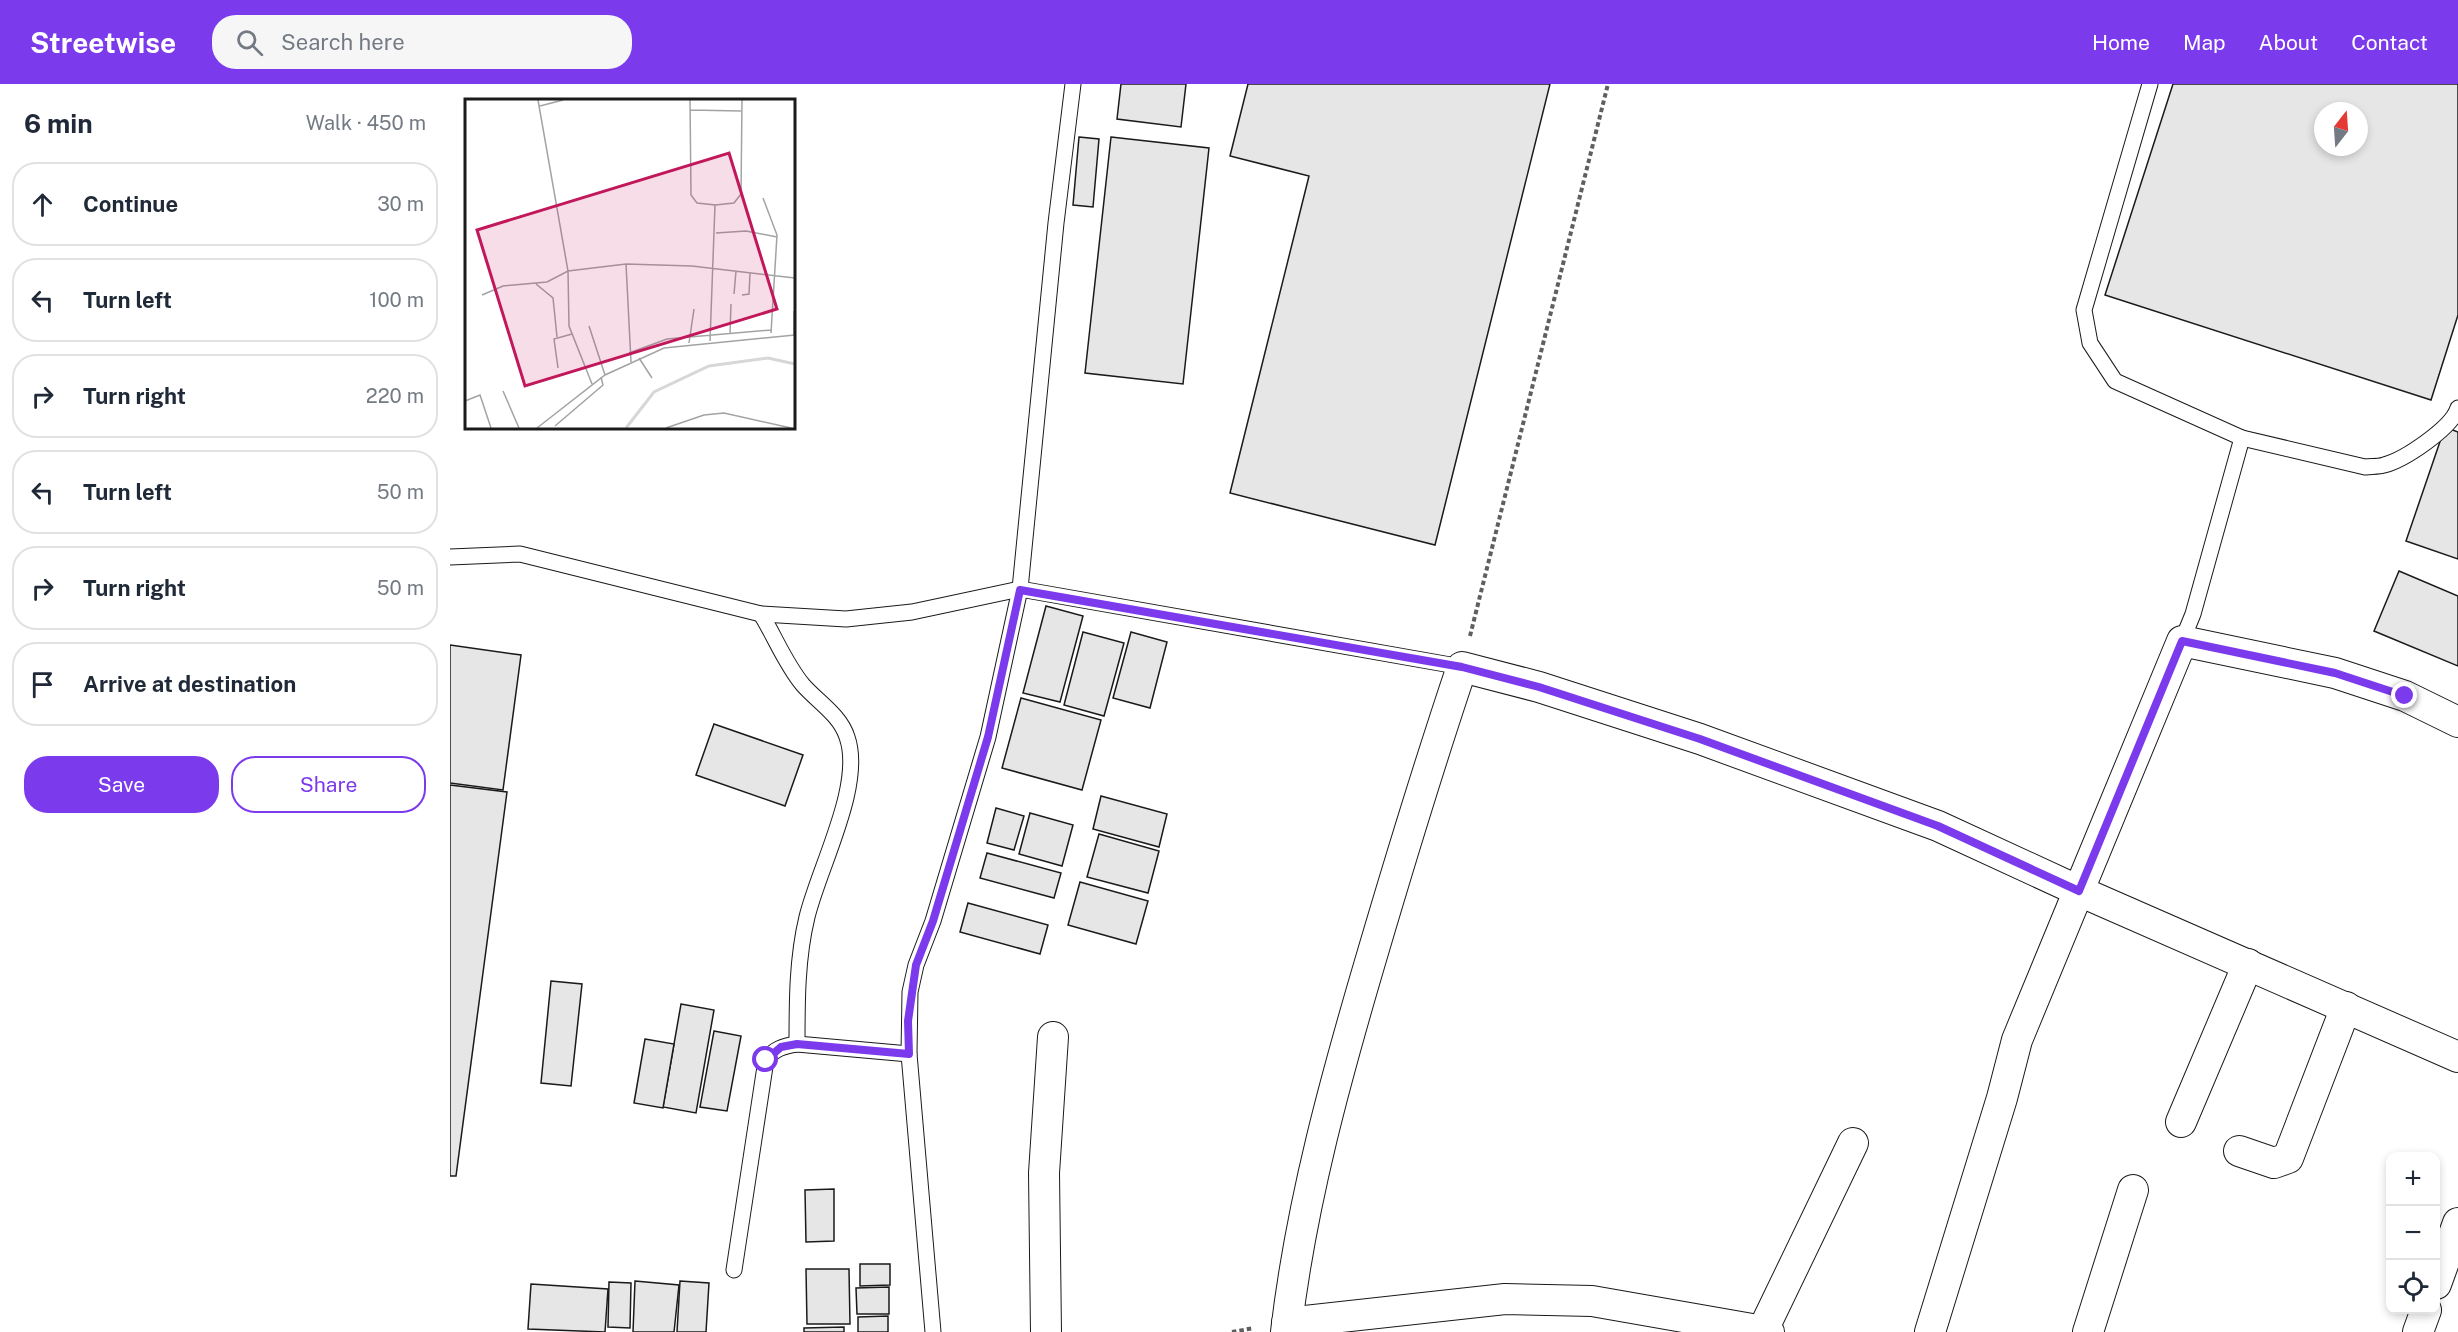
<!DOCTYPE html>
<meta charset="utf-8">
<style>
body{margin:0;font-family:"Public Sans",sans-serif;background:#f6f6f7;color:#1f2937}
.controls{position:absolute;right:18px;bottom:18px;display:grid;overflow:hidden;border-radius:12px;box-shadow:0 3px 9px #0003}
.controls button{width:54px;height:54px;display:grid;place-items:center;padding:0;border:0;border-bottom:2px solid #e0e1e3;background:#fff;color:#1f2937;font:30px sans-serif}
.compass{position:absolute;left:1864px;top:18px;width:54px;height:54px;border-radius:50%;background:#fff;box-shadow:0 3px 9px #0003;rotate:17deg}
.stop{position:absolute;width:18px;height:18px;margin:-14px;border:4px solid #7c3aed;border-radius:50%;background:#fff}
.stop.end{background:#7c3aed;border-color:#fff;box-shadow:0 2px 6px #0008}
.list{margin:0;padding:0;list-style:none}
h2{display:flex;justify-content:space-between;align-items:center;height:78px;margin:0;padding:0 24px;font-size:26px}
h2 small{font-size:20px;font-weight:400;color:#747a83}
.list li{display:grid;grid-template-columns:39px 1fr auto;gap:18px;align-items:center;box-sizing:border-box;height:84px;margin:0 12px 12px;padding:0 12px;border:2px solid #e0e1e3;border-radius:24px}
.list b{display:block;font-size:22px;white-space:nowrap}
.list em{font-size:20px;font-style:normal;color:#747a83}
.actions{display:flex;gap:12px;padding:18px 24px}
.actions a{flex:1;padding:14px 0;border:2px solid #7c3aed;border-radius:24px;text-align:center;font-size:21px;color:#7c3aed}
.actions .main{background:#7c3aed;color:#fff}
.icon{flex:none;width:33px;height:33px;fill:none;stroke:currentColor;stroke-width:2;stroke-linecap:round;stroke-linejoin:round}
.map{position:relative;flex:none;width:2008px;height:1248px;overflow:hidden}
header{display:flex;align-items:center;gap:36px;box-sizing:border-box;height:84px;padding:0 30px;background:#7c3aed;color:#fff}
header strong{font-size:28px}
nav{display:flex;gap:33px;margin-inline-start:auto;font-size:21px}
.search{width:420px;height:54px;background:#f6f6f7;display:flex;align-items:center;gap:15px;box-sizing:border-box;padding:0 21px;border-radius:24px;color:#747a83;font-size:22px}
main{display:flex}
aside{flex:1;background:#fff}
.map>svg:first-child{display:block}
.building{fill:#e6e6e6;stroke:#1a1a1a;stroke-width:1.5;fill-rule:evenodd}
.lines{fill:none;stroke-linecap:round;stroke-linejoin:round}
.lane-casing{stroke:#1a1a1a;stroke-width:17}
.street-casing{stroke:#1a1a1a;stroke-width:32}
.path{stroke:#5f5f5f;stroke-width:4;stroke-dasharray:4.5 3;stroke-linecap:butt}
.lane{stroke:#fff;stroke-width:15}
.street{stroke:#fff;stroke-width:30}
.route{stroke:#7c3aed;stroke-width:8}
.inset-river{fill:none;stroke:#d7d7d7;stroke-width:3}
.inset-road{fill:none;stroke:#a3a3a3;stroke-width:1.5}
.view{fill:#c2185b;fill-opacity:0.15;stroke:#c2185b;stroke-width:3}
.inset-edge{fill:none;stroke:#1a1a1a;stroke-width:3}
</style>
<header>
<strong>Streetwise</strong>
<div class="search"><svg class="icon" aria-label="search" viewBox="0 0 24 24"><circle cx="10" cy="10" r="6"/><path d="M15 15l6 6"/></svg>Search here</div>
<nav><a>Home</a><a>Map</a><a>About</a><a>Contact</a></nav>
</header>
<main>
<aside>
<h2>6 min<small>Walk · 450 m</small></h2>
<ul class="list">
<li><svg class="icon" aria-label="ahead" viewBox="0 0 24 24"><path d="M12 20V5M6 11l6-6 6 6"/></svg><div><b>Continue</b></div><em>30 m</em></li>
<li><svg class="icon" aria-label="left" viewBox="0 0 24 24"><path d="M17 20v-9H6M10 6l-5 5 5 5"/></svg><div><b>Turn left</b></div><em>100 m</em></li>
<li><svg class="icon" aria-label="right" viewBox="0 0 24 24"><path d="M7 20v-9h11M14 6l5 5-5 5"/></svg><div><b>Turn right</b></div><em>220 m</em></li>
<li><svg class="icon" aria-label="left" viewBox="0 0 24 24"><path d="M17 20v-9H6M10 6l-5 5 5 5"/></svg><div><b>Turn left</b></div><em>50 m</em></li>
<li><svg class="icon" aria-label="right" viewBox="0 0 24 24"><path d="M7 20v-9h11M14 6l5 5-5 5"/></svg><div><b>Turn right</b></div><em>50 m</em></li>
<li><svg class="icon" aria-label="arrive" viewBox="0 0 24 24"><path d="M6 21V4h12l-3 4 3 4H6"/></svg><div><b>Arrive at destination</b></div></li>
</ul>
<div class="actions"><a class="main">Save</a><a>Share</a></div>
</aside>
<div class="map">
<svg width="2008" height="1248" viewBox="0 0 2008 1248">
<rect width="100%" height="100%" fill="#fff"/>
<g class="building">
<path d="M671,0h65l-5,43 -64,-8z"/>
<path d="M798,0h302l-115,461 -205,-52 79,-317 -79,-20z"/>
<path d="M1723,0h285v231l-27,85 -326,-105zM1873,27h36v36h-36z"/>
<path d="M629,53l20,2 -6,68 -20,-2z"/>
<path d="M661,53l98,11 -26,236 -98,-11z"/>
<path d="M1995,343l13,5v127l-52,-18z"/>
<path d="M1949,487l59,25v70l-84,-35z"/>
<path d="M596,522l37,10 -23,86 -37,-9z"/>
<path d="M633,548l41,11 -20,73 -40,-11z"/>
<path d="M681,548l36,10 -17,66 -37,-10z"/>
<path d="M0,561l71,10 -18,135 -53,-7z"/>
<path d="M571,614l80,22 -19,70 -80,-22z"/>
<path d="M264,640l89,31 -18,51 -89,-31z"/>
<path d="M0,701l57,7 -51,384h-6z"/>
<path d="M651,712l66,18 -8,33 -66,-18z"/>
<path d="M546,724l28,8 -10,34 -27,-7z"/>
<path d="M580,729l43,12 -11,41 -43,-12z"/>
<path d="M649,750l60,17 -11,42 -61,-16z"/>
<path d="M537,769l74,20 -7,25 -74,-20z"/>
<path d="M630,798l68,19 -12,43 -68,-19z"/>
<path d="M518,819l80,22 -8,29 -80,-22z"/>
<path d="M101,897l31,3 -11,102 -30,-3z"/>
<path d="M231,920l33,6 -18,103 -33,-6z"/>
<path d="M264,947l27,5 -14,75 -27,-4z"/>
<path d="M195,955l29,5 -11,64 -29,-5z"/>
<path d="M384,1105v52l-28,1 -1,-52z"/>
<path d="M410,1180h30v21l-30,1z"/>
<path d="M356,1185h43l1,55h-43z"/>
<path d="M185,1197l44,4 -5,47h-41z"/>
<path d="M230,1197l29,2 -3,49h-29z"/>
<path d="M159,1198l22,1 -1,45 -22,-1z"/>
<path d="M81,1200l77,5 -3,43 -77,-3z"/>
<path d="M439,1203v27h-32l-1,-26z"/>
<path d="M438,1232v16h-30v-15z"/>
<path d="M394,1243v5h-40v-4z"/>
</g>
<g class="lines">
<g class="lane-casing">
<g id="lane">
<path d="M1700,0l-66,226 6,33 25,38 127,57 -49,176 -11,27"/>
<path d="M1792,354l123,29c6,-1 13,0 19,-2 20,-5 68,-37 74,-57"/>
<path d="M0,473l70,-3 241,60 85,5 66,-7 108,-23 442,78"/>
<path d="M311,530c14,23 25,51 42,71 15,17 37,30 44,52 17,48 -28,130 -40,180 -10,41 -10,84 -10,127"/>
<path d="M284,1186l32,-210c8,-11 17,-14 31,-16l112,10"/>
<path d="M483,1248l-24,-278 1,-62 6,-27 17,-44 55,-184 32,-148 36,-366 17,-139"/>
</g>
</g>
<g class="street-casing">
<g id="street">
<path d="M1731,1038l67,-158"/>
<path d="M1789,1067l35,12 14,-5 58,-151"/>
<path d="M1986,1200l22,-61"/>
<path d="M837,1239l218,-24 87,2 177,31"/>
<path d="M596,1248l-2,-159 9,-136"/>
<path d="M836,1248c15,-129 50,-255 87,-380 28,-95 57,-190 89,-285l77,20 161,52 238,87 141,65 379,166"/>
<path d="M1312,1248l91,-189"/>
<path d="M1480,1248l72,-234 15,-58 165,-399 153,32 70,23 53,26"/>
<path d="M1638,1248l45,-142"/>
<path d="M1968,1248l8,-22"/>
</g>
</g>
<g class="path">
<path d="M1020,552l138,-552"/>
<path d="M782,1248l22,-4"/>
</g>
<use href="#lane" class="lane"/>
<use href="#street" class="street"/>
</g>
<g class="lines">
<path class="route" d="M316,976l15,-13 16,-3 112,10 -1,-33 8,-56 17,-44 55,-184 32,-147 442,77 77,20 161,52 238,87 141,65 103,-250 153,32 70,23"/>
</g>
<g transform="translate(15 15)">
<rect width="330" height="330" fill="#fff"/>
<path class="inset-river" d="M161,329l28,-36 55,-26 59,-8 27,6"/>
<path class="inset-road" d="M73,1l30,171 1,55 23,58M225,1l1,95 6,8 18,2 -5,136M75,7l23,-6M225,11l51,1M298,99l14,37 -6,98M250,106l19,-2 7,-9 1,-94M251,134l30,-2 31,6M161,165l5,98M71,185l17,14 4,39M269,195l2,-23M17,196l21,-9 44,-4 21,-11 58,-7 66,2 103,12M277,196l7,-1 1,-21M124,227l16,49M265,234l1,-29M329,236v-24M224,244l5,-34M164,254l38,-14 104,-9M174,259l13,20M93,269l-4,-29 18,-5M38,292l16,37M0,302l15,-6 11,33M90,327l48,-41 -2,-8M72,329l68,-53 59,-27 131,-13M201,329l38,-13 20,-2 67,15"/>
<path class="view" d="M264,54l48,156 -252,77 -48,-156z"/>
<rect width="330" height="330" class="inset-edge"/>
</g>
</svg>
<div class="controls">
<button>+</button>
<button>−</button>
<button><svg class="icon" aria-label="locate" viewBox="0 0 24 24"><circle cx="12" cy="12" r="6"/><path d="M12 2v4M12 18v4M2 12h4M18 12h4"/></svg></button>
</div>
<svg class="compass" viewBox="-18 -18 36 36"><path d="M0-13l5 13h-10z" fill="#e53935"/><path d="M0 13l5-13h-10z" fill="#747a83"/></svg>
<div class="stop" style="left:316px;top:976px"></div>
<div class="stop end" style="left:1955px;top:612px"></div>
</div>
</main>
